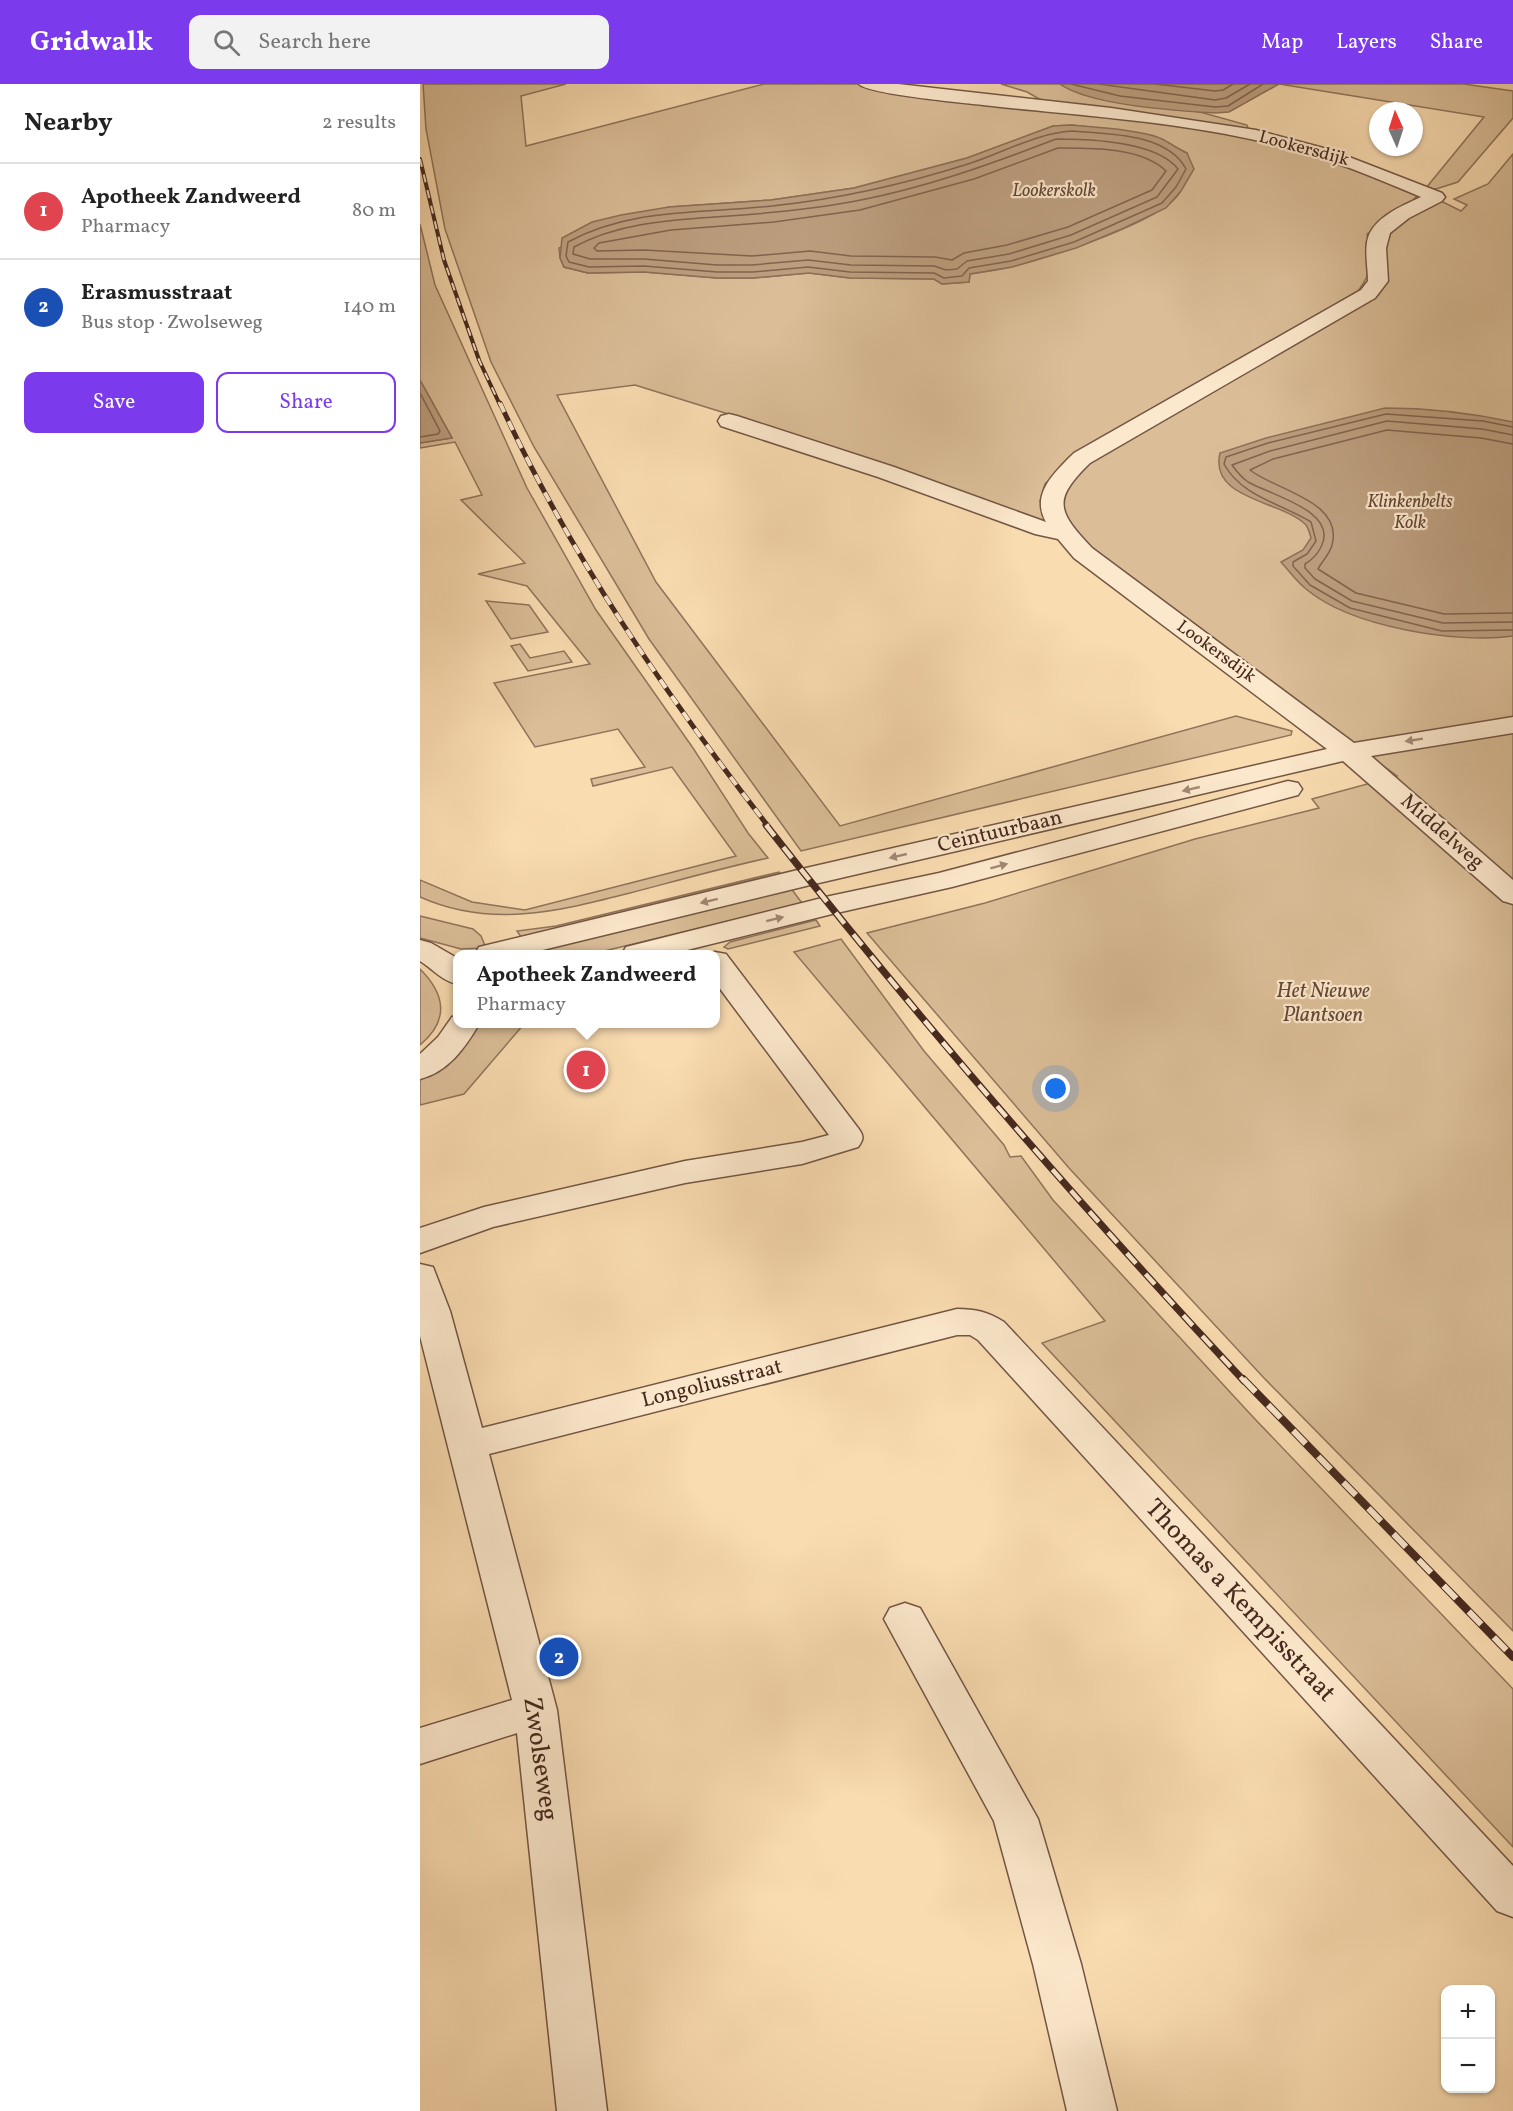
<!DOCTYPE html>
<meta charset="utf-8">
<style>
body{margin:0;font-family:Vollkorn,serif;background:#f2f2f2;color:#222}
.controls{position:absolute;right:18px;bottom:18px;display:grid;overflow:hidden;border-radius:12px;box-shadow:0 2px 4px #0004}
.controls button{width:54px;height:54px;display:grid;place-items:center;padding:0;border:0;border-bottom:2px solid #e0e0e0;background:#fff;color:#222;font:30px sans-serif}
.compass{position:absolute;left:949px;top:18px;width:54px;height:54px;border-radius:50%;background:#fff;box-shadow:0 2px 4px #0004;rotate:357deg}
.you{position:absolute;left:636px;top:1005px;width:21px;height:21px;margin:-15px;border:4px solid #fff;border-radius:50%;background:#1a73e8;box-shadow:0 0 0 9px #1a73e833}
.badge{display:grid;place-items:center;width:39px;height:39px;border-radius:50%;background:#7c3aed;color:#fff;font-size:20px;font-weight:700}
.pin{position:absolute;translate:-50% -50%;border:3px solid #fff;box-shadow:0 2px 6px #0006}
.popup{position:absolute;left:33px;top:866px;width:267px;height:78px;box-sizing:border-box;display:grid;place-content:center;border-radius:12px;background:#fff;filter:drop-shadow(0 2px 4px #0005);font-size:20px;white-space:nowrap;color:#767676}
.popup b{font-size:22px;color:#222}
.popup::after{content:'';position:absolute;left:50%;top:100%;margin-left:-12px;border:12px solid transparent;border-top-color:#fff}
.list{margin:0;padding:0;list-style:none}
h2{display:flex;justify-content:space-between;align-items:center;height:78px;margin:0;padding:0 24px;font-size:26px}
h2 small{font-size:20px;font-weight:400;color:#767676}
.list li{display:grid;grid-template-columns:39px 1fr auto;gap:18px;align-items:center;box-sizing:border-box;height:96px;padding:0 24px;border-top:2px solid #e0e0e0}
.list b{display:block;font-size:22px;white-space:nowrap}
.list p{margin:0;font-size:20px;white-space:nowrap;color:#767676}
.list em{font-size:20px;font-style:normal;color:#767676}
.actions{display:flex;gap:12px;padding:18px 24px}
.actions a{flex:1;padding:14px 0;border:2px solid #7c3aed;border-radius:12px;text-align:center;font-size:21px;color:#7c3aed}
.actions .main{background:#7c3aed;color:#fff}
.icon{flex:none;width:33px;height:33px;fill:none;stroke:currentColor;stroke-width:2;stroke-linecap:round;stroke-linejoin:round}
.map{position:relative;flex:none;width:1093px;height:2027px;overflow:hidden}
header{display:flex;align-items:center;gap:36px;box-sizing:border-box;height:84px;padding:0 30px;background:#7c3aed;color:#fff}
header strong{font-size:28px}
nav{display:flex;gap:33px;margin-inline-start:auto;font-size:21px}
.search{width:420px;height:54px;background:#f2f2f2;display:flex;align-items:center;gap:15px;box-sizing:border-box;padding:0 21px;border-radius:12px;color:#767676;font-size:22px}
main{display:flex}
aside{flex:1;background:#fff}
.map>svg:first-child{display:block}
.green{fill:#dbbe98;stroke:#90745c;stroke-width:1.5;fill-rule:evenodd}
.water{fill:#bd9f7f;stroke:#8d7059;stroke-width:1.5}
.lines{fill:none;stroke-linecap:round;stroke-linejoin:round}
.shore{stroke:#82644f;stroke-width:1.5}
.minor-casing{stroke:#735644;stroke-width:3}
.minor{fill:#fce8cc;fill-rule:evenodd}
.rail-far3-casing{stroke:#46291f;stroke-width:4}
.rail-far2-casing{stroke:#46291f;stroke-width:5}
.rail-far1-casing{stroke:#46291f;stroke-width:7}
.rail-casing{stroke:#46291f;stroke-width:8}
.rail-far3{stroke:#fce8cc;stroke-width:2;stroke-dasharray:8;stroke-linecap:butt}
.rail-far2{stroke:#fce8cc;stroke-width:4;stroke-dasharray:10;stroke-linecap:butt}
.rail-far1{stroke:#fce8cc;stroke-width:4.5;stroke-dasharray:14;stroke-linecap:butt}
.rail{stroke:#fce8cc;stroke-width:6;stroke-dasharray:18;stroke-linecap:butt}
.oneway{fill:#a18876}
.labels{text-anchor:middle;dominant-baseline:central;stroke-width:4.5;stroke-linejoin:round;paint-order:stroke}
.far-street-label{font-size:18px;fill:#46291f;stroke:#fce8cc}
.far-water-label{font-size:18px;font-style:italic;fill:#644637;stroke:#fce8cc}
.street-label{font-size:21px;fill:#46291f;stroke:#fce8cc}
.park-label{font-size:21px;font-style:italic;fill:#644737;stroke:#fce8cc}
.near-street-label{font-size:26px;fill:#46291f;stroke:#fce8cc}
</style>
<header>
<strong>Gridwalk</strong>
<div class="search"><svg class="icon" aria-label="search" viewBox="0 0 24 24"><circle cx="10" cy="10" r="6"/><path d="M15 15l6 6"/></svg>Search here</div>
<nav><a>Map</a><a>Layers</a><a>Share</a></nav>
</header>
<main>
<aside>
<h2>Nearby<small>2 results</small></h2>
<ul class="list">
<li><span class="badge" style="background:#e0444e">1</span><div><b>Apotheek Zandweerd</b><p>Pharmacy</p></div><em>80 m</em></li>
<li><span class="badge" style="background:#1a4fb4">2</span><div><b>Erasmusstraat</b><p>Bus stop · Zwolseweg</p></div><em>140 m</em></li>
</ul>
<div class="actions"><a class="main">Save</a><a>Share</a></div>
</aside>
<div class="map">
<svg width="1093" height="2027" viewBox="0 0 1093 2027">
<rect width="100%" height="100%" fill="#fadcb1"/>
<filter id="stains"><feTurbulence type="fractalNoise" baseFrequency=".00333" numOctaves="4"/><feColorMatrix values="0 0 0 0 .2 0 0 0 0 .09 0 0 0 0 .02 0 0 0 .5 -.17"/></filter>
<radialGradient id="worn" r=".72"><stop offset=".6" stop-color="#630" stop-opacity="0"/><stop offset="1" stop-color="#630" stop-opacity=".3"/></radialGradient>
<g class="green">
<path d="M3,0h143l-45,12 5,50 238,-62h93l354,45 87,18 113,42 6,7 -9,9 -41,29c4,25 7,37 -9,57l-200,116 -96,61 -17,16 -5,17 8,24 -262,-93 -151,-47 -78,10 99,187 184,244 396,-110 56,15 -1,4 -490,116 -152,-212 -115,-192 -43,-85 -46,-133 -19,-100zM652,41l64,8 51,20c-2,11 -2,26 -6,37 -12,30 -136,69 -170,77 -13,3 -27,5 -41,7l-1,8 -27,2 -8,-5 -84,-1 -41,-5 -56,5h-36l-73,-6 -56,1 -24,-6 -4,-9 -1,-10 110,-41 102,-7 83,-12 113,-30 86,-32z"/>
<path d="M581,0h59l21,10 37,8 82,10 47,13 2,6 -201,-27 -21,-12z"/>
<path d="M859,0h185l49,7v27l-55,64 -22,7 -10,-1 58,-71z"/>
<path d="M1093,70v1477l-249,-253 -195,-210 -202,-235 118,-30 210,-64 124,-31 -7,-9 85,-23 -321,-238c-5,-6 -14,-16 -16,-23 -9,-33 32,-55 54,-71l265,-150 9,-15 -3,-34 3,-12 7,-9 39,-22h9l18,9 6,-6 -13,-6 34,-15z"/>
<path d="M0,140l15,61 92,203 69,122 97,138 55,85 20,25c-46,10 -92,23 -138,35 -71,18 -139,36 -210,4v-17l52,22 53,8 211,-54 -64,-89 -79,19 -2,-7 54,-12 -27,-38 -83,18 -41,-64 96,-19 -63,-78 -49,-12 47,-11 -64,-63 21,-5 -27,-53 -35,6v-5l32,-5 -32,-58z"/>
<path d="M66,517l43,4 19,27 -37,7z"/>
<path d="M100,560l10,14 34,-7 8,11 -44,9 -17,-25z"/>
<path d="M359,788l4,6 -259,63 -7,-10 39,-5z"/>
<path d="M370,803l12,16 -210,51h-62l-1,-3z"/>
<path d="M0,832l53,13 8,7 5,12 -25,1 -41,-11z"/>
<path d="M396,836l4,6 -92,23 -4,-2 6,-5z"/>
<path d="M421,855l83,112 80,94 6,12 11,-1 32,44 200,217 260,272v158l-471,-504 63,-22 -311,-369z"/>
<path d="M0,885c25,25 30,51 0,76z"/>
<path d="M58,940h46l-60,70 -44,11v-27l38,-30z"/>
</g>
<g class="water">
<path d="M640,0h219l-50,28 -14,1c-38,-2 -126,-8 -155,-29z"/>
<path d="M652,41c21,2 73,5 90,14 8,4 16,10 25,14l7,16 -13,22 -15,17 -42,20 -48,20 -64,19 -42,7 -1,8 -27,2 -8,-5 -84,-1 -41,-5 -56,5h-36l-73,-6 -56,1 -24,-6 -4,-9 2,-20 30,-16 29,-7 48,-8 102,-7 83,-12 113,-30 86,-32z"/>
<path d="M0,296l32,58 -32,5z"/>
<path d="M965,324c43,0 86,5 128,14v214c-57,8 -162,-9 -207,-47 -9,-7 -17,-18 -25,-27l22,-12 8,-12c-1,-4 -3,-10 -5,-13 -25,-25 -97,-25 -86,-72l46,-15z"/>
</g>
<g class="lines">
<g class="shore">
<path d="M651,0l49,12 95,11 13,-1 35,-22"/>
<path d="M679,0l116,16 11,-2 24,-14"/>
<path d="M735,0l60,7 8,-1 10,-6"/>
<path d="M652,47c36,3 95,2 114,38l-10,18 -14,16 -88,39 -63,19 -42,7 -7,8 -18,2 -10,-5 -84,-1 -42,-5 -55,5h-36l-73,-6 -55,1 -20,-5 -3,-6 2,-14c65,-35 134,-28 204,-36 67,-7 133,-22 196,-42 35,-11 68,-31 104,-33z"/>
<path d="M636,55c34,0 100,2 122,30l-21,28 -86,38 -62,19 -42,7 -10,8 -11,1 -12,-4 -83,-1 -43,-5 -56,5h-35l-73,-6h-54l-17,-5 1,-7c47,-26 102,-27 155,-31 42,-3 85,-7 127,-15 69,-13 135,-37 200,-62z"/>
<path d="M638,64c33,0 83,-1 108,23l-14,19 -84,37 -61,18 -43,8 -12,7 -17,-3 -84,-1 -41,-5 -58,5 -108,-6 -47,1 -3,-3 5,-5 72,-13 103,-8 86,-12 114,-31z"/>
<path d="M0,309l20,38 -2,3 -18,3"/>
<path d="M1093,343l-30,-6 -97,-7 -118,29 -42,14 -2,7c17,32 58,40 87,58l5,19 -9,13 -14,8v4l17,19 40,23 92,23 71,-1"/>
<path d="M1093,351l-31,-6 -95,-8 -117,30 -38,14c5,7 9,12 16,17 20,12 92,29 73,65 -4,8 -9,13 -16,17v4l10,11 37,22 91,22 70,-1"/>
<path d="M1093,360l-32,-6 -94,-8 -114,29 -23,11c25,20 94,31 82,75 -2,9 -10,16 -14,24l38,24 88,21 69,-1"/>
</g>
<g class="minor-casing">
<g id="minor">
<path d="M439,0h39l213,24 145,22 75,20 111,43 3,4 -3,4 -33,17 -19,15 -4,15 2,33 -13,17 -285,165c-38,37 -33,48 2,85l262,195 159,-26v16l-142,23 142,124v24l-10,-3 -160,-140 -537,125 -280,68h-51l4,-7 327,-79 521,-119 -253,-191 -16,-19 -23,-5 -157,-57 -157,-51 -3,-5 3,-5 8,-2 8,2 157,51 152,55c-16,-28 9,-50 28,-69l287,-163 7,-9c0,-13 -3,-26 -1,-39 4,-24 35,-36 54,-45 -47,-20 -95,-40 -145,-52 -96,-24 -196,-29 -293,-40 -18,-2 -117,-11 -124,-21z"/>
<path d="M868,697l10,2 4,6 -4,6 -346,92 -120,27 -161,40h-49l4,-7 204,-51 109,-23z"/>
<path d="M0,856l11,3 26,15v26c-15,-3 -24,-15 -37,-23z"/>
<path d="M295,868l11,2 132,174c6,8 6,11 0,19l-56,17 -117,19 -192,44 -73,26v-25l64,-21 201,-46 117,-19 27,-7 -114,-153v-28h-11z"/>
<path d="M37,932v8h22c-14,24 -31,48 -59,55v-25l18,-17 14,-20z"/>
<path d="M0,1180l13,3 17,44 32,117 475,-119c19,0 31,3 47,13l509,544v51l-16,-6 -519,-571 -8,-5h-13l-468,119 68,256 50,401h-50l-40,-378 -97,31v-36l92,-28 -92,-364z"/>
<path d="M485,1519l15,5 118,211 43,145 36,147h-50l-34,-147 -39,-143 -110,-202 6,-11z"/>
</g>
</g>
<use href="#minor" class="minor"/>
<g class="rail-far3-casing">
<path id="rail-far3" d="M0,75l24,101 35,100 21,45"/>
</g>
<g class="rail-far2-casing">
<path id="rail-far2" d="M80,319c70,152 165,291 268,423"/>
</g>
<g class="rail-far1-casing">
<path id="rail-far1" d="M346,741c151,193 311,377 478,556"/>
</g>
<g class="rail-casing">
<path id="rail" d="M823,1295l270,278"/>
</g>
<use href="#rail-far3" class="rail-far3"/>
<use href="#rail-far2" class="rail-far2"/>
<use href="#rail-far1" class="rail-far1"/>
<use href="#rail" class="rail"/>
</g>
<defs><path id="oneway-solid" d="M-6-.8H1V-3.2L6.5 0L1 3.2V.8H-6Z" transform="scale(1.5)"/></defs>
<g class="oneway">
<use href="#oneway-solid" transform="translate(994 656) rotate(171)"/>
<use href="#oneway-solid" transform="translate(771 705) rotate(167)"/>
<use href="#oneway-solid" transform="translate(478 772) rotate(167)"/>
<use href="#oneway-solid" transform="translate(579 782) rotate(-15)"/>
<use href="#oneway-solid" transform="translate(289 817) rotate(166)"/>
<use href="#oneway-solid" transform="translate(355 835) rotate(-14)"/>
</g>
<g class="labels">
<g class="far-street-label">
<text transform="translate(884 65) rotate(15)">Lookersdijk</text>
<text transform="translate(796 568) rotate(36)">Lookersdijk</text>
</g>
<g class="far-water-label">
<text x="634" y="107">Lookerskolk</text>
<text x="990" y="418">Klinkenbelts<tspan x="990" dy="21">Kolk</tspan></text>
</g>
<g class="street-label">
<text transform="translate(580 748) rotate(-13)">Ceintuurbaan</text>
<text transform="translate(1022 748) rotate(41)">Middelweg</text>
<text transform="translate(292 1300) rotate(-14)">Longoliusstraat</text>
</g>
<g class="park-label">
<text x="903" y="907">Het Nieuwe<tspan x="903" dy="24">Plantsoen</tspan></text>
</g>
<g class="near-street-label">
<text transform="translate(820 1517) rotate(47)">Thomas a Kempisstraat</text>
<text transform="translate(120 1675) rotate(82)">Zwolseweg</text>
</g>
</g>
<rect width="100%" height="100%" filter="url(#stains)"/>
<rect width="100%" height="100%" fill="url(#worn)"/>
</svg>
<div class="controls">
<button>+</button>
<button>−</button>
</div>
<svg class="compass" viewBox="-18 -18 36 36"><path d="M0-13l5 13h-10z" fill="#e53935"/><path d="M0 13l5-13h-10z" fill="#767676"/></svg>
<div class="you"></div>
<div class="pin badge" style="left:166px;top:986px;background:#e0444e">1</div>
<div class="popup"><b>Apotheek Zandweerd</b>Pharmacy</div>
<div class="pin badge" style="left:139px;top:1573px;background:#1a4fb4">2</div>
</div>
</main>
